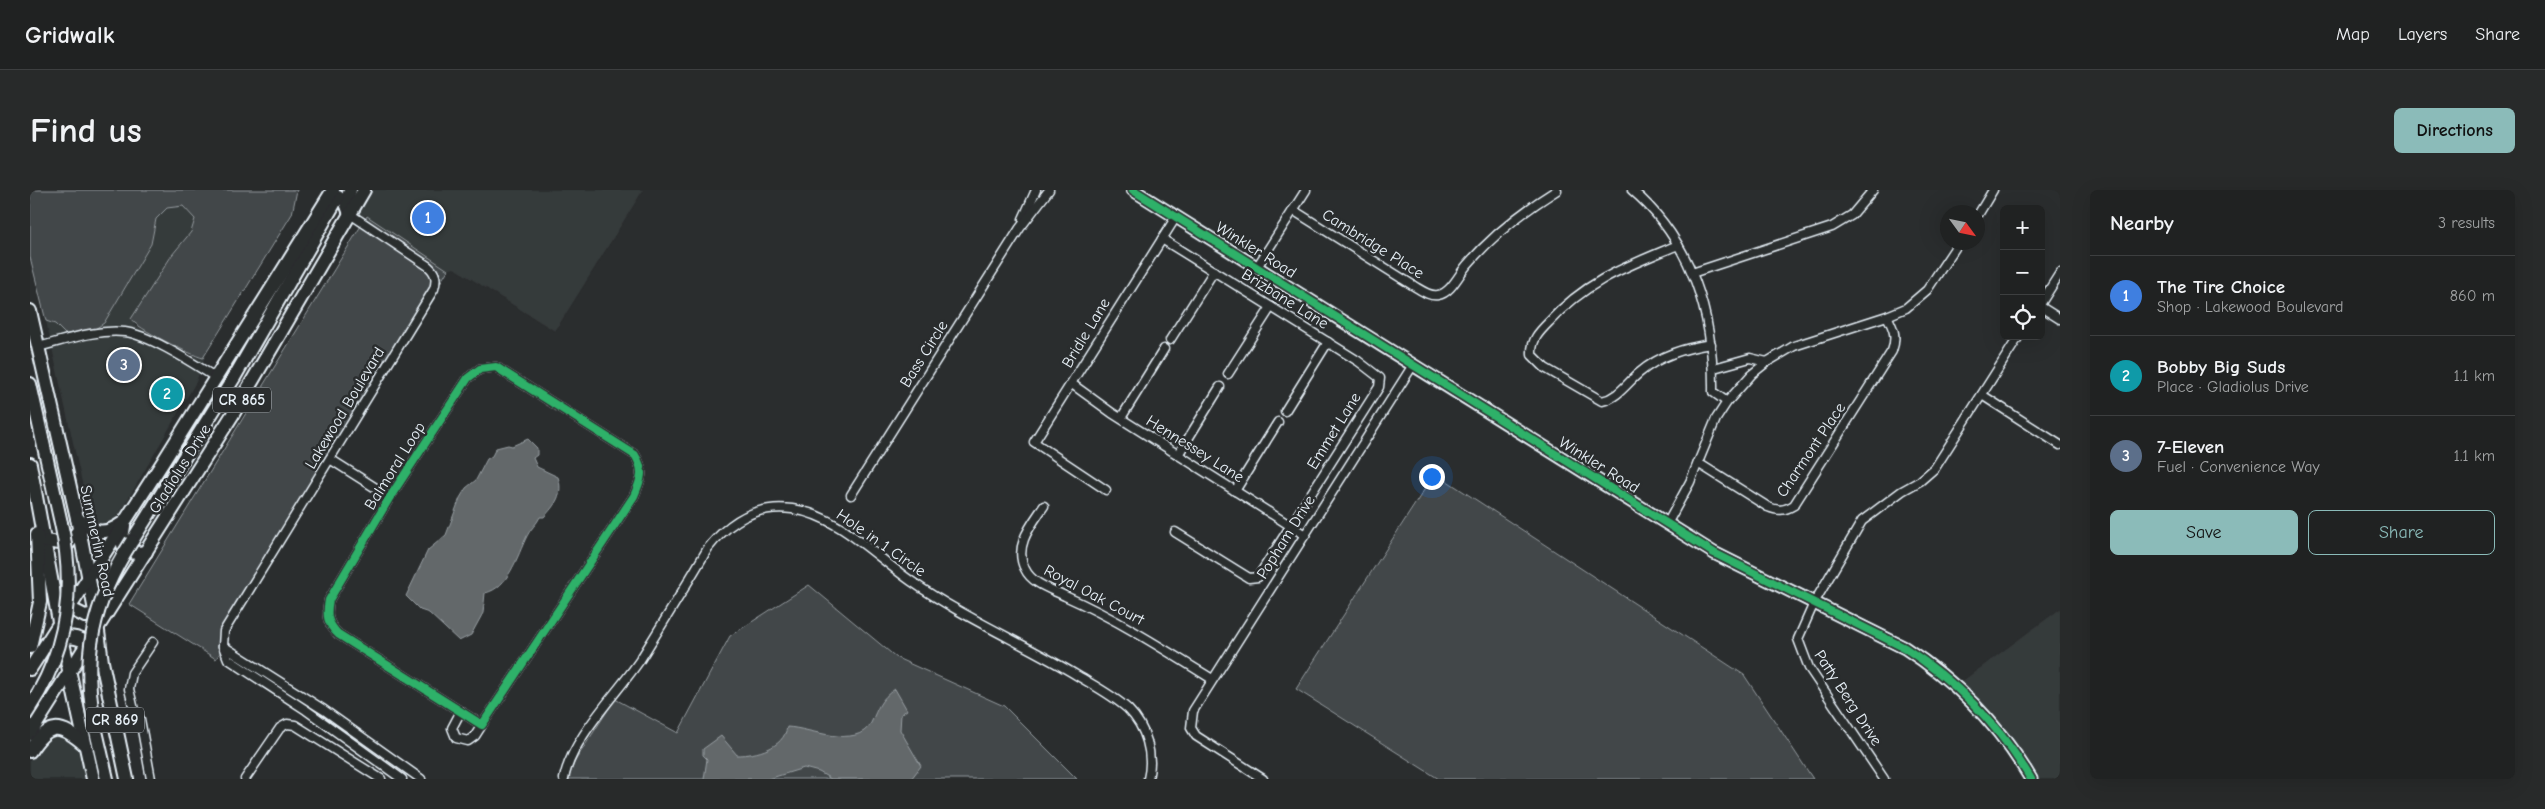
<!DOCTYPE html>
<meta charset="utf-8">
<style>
body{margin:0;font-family:"Comic Neue",sans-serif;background:#282a2a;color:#f1f3f6}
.controls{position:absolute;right:15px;top:15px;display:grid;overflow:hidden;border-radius:8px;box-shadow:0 5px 20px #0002}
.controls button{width:45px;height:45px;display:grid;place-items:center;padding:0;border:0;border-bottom:1px solid #3d3f40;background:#202222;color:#f1f3f6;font:25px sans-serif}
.compass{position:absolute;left:1910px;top:15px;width:45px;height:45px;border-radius:50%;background:#202222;box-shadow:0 5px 20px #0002;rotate:123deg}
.you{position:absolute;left:1401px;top:286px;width:18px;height:18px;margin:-12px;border:4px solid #fff;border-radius:50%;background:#1a73e8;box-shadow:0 0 0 8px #1a73e833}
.badge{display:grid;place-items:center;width:32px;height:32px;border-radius:50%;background:#8bbbb9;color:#fff;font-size:16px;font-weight:700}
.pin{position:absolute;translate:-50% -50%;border:2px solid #fff;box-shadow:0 1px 5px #0006}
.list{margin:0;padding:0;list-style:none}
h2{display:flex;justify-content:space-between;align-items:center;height:65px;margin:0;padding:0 20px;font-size:21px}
h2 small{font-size:16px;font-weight:400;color:#a2a4a5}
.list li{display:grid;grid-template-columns:32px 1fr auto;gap:15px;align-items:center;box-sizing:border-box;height:80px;padding:0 20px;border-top:1px solid #3d3f40}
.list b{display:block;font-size:19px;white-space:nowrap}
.list p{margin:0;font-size:16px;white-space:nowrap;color:#a2a4a5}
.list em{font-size:16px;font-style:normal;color:#a2a4a5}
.actions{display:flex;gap:10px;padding:15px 20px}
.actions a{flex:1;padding:11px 0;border:1px solid #8bbbb9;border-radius:8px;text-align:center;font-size:18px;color:#8bbbb9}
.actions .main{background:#8bbbb9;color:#111}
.icon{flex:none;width:28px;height:28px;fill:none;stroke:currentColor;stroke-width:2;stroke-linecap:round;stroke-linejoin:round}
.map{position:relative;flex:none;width:2030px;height:589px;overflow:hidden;border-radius:8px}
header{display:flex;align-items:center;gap:30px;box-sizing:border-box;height:70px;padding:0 25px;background:#202222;border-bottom:1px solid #3d3f40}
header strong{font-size:24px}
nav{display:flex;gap:28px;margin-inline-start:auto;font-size:18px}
.intro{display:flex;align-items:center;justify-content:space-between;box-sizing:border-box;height:120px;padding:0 30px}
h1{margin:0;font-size:35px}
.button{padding:12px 22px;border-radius:8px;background:#8bbbb9;color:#111;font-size:18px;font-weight:700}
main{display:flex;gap:30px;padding:0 30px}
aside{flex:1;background:#202222;border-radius:8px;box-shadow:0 5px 20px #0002}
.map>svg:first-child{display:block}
.built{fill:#363a3b}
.green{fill:#424648;stroke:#959ca0}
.water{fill:#63686b;stroke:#989fa3}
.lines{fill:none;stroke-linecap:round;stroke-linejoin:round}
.street-casing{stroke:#e8f1f8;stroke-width:11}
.secondary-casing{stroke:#e8f1f8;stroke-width:15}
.primary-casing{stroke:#e8f1f8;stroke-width:16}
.street{stroke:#2a2d2e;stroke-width:8}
.secondary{stroke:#2a2d2e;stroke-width:11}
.primary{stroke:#2a2d2e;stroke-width:12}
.primary-bridge-casing{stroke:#e8f1f8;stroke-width:16;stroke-linecap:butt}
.primary-bridge{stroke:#2a2d2e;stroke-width:12}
.cycleway-casing{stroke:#2a2d2e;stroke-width:11}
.cycleway{stroke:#2db169;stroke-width:8}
.labels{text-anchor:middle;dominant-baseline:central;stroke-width:5;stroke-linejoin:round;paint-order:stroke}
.shield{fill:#2a2d2e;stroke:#afb6bb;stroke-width:1}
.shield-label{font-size:15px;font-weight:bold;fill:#e8f1f8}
.street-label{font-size:16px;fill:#e8f1f8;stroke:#2a2d2e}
</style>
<header>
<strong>Gridwalk</strong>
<nav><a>Map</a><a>Layers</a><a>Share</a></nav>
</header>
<div class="intro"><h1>Find us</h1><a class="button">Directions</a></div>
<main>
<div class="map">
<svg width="2030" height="589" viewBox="0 0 2030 589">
<rect width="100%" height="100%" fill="#2a2d2e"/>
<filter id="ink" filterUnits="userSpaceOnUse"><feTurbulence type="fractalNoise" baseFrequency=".02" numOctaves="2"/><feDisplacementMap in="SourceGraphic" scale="10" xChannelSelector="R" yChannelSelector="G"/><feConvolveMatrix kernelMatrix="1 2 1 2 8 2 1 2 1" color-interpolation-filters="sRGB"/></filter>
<g filter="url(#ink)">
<g class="built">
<path d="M339,0h274l-88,141 -101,-63 -6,2 -82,-55 -2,2 -8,-6z"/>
<path d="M153,15l12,14 -4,13 -19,23 -38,70 28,12 26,17 15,4 3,-4 -10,28 -76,131 -12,12h-9l-8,-2 -45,-202 9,3 10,10 27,-3 12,-8 47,-79 5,-25 11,-11z"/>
<path d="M2030,419v170h-24l-76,-96z"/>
<path d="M27,543l24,14 7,32h-58v-20l13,-20z"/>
</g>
<g class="green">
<path d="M0,0h267l-5,24 -89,144c-12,-3 -67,-30 -72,-39l41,-64 19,-23 4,-13 -12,-13 -16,2 -11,11 -5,25 -47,79 -12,8 -27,3 -10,-10 -9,-3 -16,-64z"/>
<path d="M337,26l81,54 -223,363 4,6 -13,20 -87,-55z"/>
<path d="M1405,283l309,202 69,104h-374l-143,-90z"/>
<path d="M779,395l88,73 107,48 73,73h-509l7,-18 40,-62 63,34 52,-97z"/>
</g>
<g class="water">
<path d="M498,249l9,9v7l-4,3 4,9 21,10c6,17 -3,28 -14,40h-4c-3,7 -10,12 -13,19 -10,20 -18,52 -42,57l-2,20 -12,22 -12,6 -30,-28 -9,-3 -14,-14 22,-46 18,-15 14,-37 6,-10 10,-8 11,-21 5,-3 4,-8 12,-3 4,1z"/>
<path d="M865,499l12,21 -6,4 -1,16 21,36 -10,13h-80l-12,-7 -15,-4 -36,11h-64l3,-20 -4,-4v-6l18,-13 16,19c19,0 47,-7 50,-28 24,1 69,23 84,-4 7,-15 9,-24 24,-34z"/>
</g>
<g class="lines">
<g class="street-casing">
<g id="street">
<path d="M1602,0c60,51 82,126 81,202l14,10"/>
<path d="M1263,20l121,76c7,4 16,11 24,9 13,-2 21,-21 29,-30 26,-30 56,-54 90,-75"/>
<path d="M320,24l78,52c8,7 9,13 6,23l-210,342 -1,15 5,13 78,51 96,69"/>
<path d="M1948,25l15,-25"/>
<path d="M993,29l13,-29"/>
<path d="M1132,49l196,122 22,17 -1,9 -121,190 -9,1 -74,-46"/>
<path d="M1648,55c-50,21 -91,35 -129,77 -10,10 -18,18 -17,33l13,13 57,33c16,-3 25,-18 37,-28 21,-18 46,-25 72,-29"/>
<path d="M1227,77l49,-77"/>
<path d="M1662,83l140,-46 20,-12 21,-25"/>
<path d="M2011,113l19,-30"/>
<path d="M2011,117l19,12"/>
<path d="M1140,150l44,-69"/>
<path d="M8,157c28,-7 58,-18 87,-15 25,3 69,32 90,45"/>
<path d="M466,177l139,88c10,16 6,25 -1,41l-152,229 -144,-91c-11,-11 -12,-19 -9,-34l61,-103 78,-119 12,-9z"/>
<path d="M1684,178l36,-10 17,4"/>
<path d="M1198,184l43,-67"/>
<path d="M1042,194l40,29 193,122"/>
<path d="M1952,205l78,50"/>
<path d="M1255,221l43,-69"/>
<path d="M1091,228l43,-69"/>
<path d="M1148,265l42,-68"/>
<path d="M300,269l60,38"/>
<path d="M1668,273l70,44c10,4 16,4 26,-2l98,-154c5,-14 2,-22 -5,-35"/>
<path d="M1076,300l-72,-48 142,-225"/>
<path d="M1205,301l43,-69"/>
<path d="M821,305l169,-267 29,-38"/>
<path d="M1014,316c-12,18 -31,40 -19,63 7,15 26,20 40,27 52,23 99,53 147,83"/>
<path d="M1637,334l23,-42 26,-63 11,-17 25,-28 15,-12 27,-16 93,-30 19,-8 21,-18 32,-48"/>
<path d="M193,456l101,64 97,69"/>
<path d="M431,521l-9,17 4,10 12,3 7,-5 7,-11"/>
<path d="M121,589l-11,-60 -6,-9 -5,-21 3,-16 21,-31"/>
<path d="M215,589l35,-51 7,-4 8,1 86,54"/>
<path d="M534,589c7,-40 53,-85 76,-119 23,-37 46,-74 68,-112 21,-26 49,-44 84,-39 46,6 83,47 119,72 53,37 112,62 167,95 17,10 36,20 50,33 18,18 26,45 20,70"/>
<path d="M1233,589l-67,-43 -5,-8 2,-17 220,-346"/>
<path d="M1854,589l-75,-111 -11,-29 16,-36 48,-82 40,-30 18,-10 15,-13 84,-132"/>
</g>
</g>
<g class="secondary-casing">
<path id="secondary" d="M1103,0l581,363 191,95c52,34 94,77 126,131"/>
</g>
<g class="primary-casing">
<g id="primary">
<path d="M320,24l-4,-11 4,-13"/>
<path d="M0,121l47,207 19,98 6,46 25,117"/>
<path d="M0,194l31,139"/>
<path d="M0,274l32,174 31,141"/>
<path d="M47,328c15,14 26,19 44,6"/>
<path d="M94,336c-4,21 -2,30 22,26"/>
<path d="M14,351l24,3 11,-14"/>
<path d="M102,351l103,-165 103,-179"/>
<path d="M33,415l22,11 17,-3"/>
<path d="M26,450c13,-6 28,-2 38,9"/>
<path d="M0,457l10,-45 -3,-68"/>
<path d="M0,479l133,-207 170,-272"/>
<path d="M66,541l11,48"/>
<path d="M0,544l203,-320 131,-224"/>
<path d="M0,561c19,-29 30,-28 55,-6"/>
</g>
</g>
<use href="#street" class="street"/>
<use href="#secondary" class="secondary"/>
<use href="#primary" class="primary"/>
<g class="primary-bridge-casing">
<g id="primary-bridge">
<path d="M0,517c37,-57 46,-118 31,-184"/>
<path d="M66,541c-16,-73 -4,-128 36,-190"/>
</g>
</g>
<use href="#primary-bridge" class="primary-bridge"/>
<g class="cycleway-casing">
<g id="cycleway">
<path d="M1103,0l581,363 191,95c52,34 94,77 126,131"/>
<path d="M466,177l139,88c10,16 6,25 -1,41l-152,229 -144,-91c-11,-11 -12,-19 -9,-34l61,-103 78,-119 12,-9z"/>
</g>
</g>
<use href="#cycleway" class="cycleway"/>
</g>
</g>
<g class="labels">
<g class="shield">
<rect x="183" y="197.5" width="58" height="25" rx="4"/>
<rect x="56" y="517.5" width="58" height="25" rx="4"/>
</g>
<g class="shield-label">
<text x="212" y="210">CR 865</text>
<text x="85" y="530">CR 869</text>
</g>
<g class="street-label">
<text transform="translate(1343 54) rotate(32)">Cambridge Place</text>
<text transform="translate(1226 60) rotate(32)">Winkler Road</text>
<text transform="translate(1255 109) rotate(32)">Brizbane Lane</text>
<text transform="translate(1056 143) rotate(-59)">Bridle Lane</text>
<text transform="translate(894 164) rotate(-58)">Bass Circle</text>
<text transform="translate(315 218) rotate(-59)">Lakewood Boulevard</text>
<text transform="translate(1304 241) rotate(-58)">Emmet Lane</text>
<text transform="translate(1165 259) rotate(32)">Hennessey Lane</text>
<text transform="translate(1781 260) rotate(-56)">Charmont Place</text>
<text transform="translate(1569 275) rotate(32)">Winkler Road</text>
<text transform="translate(365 276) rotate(-58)">Balmoral Loop</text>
<text transform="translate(150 279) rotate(-58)">Gladiolus Drive</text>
<text transform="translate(1256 347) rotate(-58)">Popham Drive</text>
<text transform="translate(67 351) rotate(78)">Summerlin Road</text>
<text transform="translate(851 353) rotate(35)">Hole in 1 Circle</text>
<text transform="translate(1064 405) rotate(28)">Royal Oak Court</text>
<text transform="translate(1818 508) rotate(57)">Patty Berg Drive</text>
</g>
</g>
</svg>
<div class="controls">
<button>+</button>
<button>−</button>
<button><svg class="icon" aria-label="locate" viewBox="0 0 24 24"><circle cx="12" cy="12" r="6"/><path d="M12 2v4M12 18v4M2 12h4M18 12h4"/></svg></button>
</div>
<svg class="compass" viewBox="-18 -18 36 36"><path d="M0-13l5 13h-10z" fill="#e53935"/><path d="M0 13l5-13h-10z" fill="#a2a4a5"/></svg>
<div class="you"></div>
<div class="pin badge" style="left:398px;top:28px;background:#3f7fe0">1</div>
<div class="pin badge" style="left:137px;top:204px;background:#0f9aa8">2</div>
<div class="pin badge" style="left:94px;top:175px;background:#5c6f8a">3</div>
</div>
<aside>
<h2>Nearby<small>3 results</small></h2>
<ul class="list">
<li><span class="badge" style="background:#3f7fe0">1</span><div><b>The Tire Choice</b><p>Shop · Lakewood Boulevard</p></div><em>860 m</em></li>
<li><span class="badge" style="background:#0f9aa8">2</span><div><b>Bobby Big Suds</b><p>Place · Gladiolus Drive</p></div><em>1.1 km</em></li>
<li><span class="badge" style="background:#5c6f8a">3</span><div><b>7-Eleven</b><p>Fuel · Convenience Way</p></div><em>1.1 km</em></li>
</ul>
<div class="actions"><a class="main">Save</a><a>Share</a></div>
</aside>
</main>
